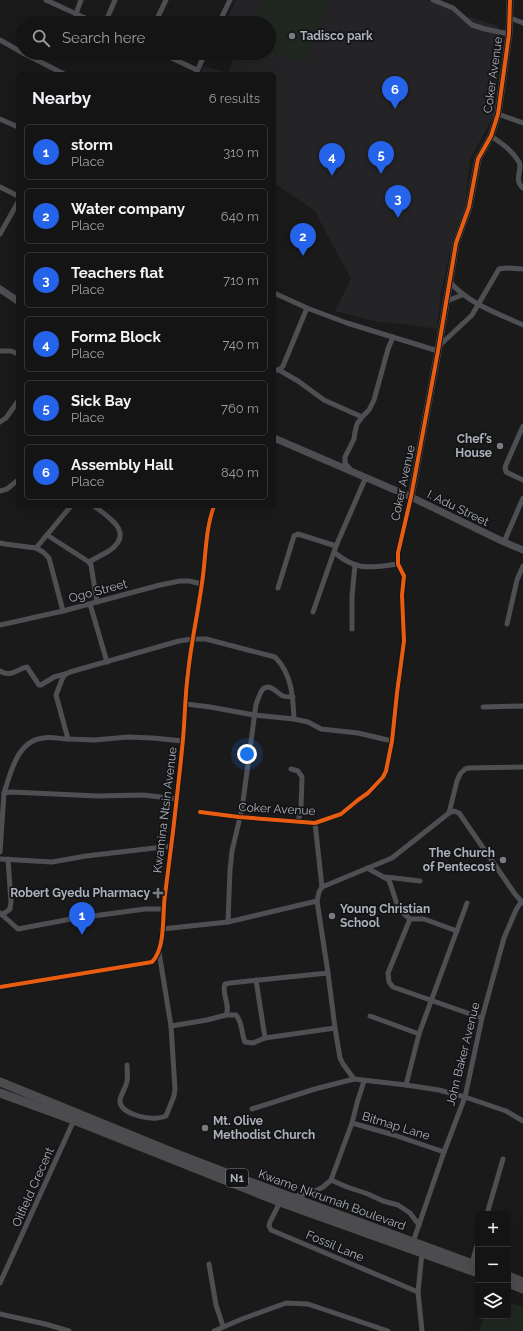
<!DOCTYPE html>
<meta charset="utf-8">
<style>
body{margin:0;font-family:Raleway,sans-serif;background:#212122;color:#f1f3f6}
.controls{position:absolute;right:12px;bottom:12px;display:grid;overflow:hidden;border-radius:6px;box-shadow:0 4px 16px #0002}
.controls button{width:36px;height:36px;display:grid;place-items:center;padding:0;border:0;border-bottom:1px solid #333334;background:#141414;color:#f1f3f6;font:20px sans-serif}
.you{position:absolute;left:247px;top:754px;width:14px;height:14px;margin:-10px;border:3px solid #fff;border-radius:50%;background:#1a73e8;box-shadow:0 0 0 6px #1a73e833}
.badge{display:grid;place-items:center;width:26px;height:26px;border-radius:50%;background:#2563eb;color:#fff;font-size:13px;font-weight:700}
.pin{position:absolute;translate:-50% -33px;filter:drop-shadow(0 1px 2px #0008)}
.pin::after{content:'';position:absolute;top:21px;width:14px;height:12px;background:inherit;clip-path:polygon(0 0,100% 0,50% 100%)}
.list{margin:0;padding:0;list-style:none}
h2{display:flex;justify-content:space-between;align-items:center;height:52px;margin:0;padding:0 16px;font-size:17px}
h2 small{font-size:13px;font-weight:400;color:#9d9ea0}
.list li{display:grid;grid-template-columns:26px 1fr auto;gap:12px;align-items:center;box-sizing:border-box;height:56px;margin:0 8px 8px;padding:0 8px;border:1px solid #333334;border-radius:6px}
.list b{display:block;font-size:15px;white-space:nowrap}
.list p{margin:0;font-size:13px;white-space:nowrap;color:#9d9ea0}
.list em{font-size:13px;font-style:normal;color:#9d9ea0}
.icon{flex:none;width:22px;height:22px;fill:none;stroke:currentColor;stroke-width:2;stroke-linecap:round;stroke-linejoin:round}
.map{position:relative;flex:none;width:523px;height:1331px;overflow:hidden}
.search{position:absolute;background:#141414;box-shadow:0 4px 16px #0002;left:16px;top:16px;width:260px;height:44px;display:flex;align-items:center;gap:10px;box-sizing:border-box;padding:0 14px;border-radius:22px;color:#9d9ea0;font-size:15px}
.panel{position:absolute;background:#141414;box-shadow:0 4px 16px #0002;left:16px;top:72px;width:260px;height:436px;border-radius:6px}
.map>svg:first-child{display:block}
.built{fill:#242426}
.green{fill:#202720}
.lines{fill:none;stroke-linecap:round;stroke-linejoin:round}
.street{stroke:#4e4f53;stroke-width:5}
.secondary{stroke:#4d4e51;stroke-width:7}
.highway{stroke:#4c4c4f;stroke-width:9}
.cycleway-casing{stroke:#141416;stroke-width:6}
.cycleway{stroke:#e95d12;stroke-width:4}
.poi-dot{fill:#787c82;stroke:#141416;stroke-width:1.5}
.labels{text-anchor:middle;dominant-baseline:central;stroke-width:3.5;stroke-linejoin:round;paint-order:stroke}
.shield{fill:#141416;stroke:#7e8289;stroke-width:1}
.shield-label{font-size:11px;font-weight:bold;fill:#abb1ba}
.poi-label{font-size:12px;font-weight:bold;fill:#abb1ba;stroke:#141416;text-anchor:start}
.street-label{font-size:12px;fill:#abb1ba;stroke:#141416}
</style>
<div class="map">
<svg width="523" height="1331" viewBox="0 0 523 1331">
<rect width="100%" height="100%" fill="#1a1a1a"/>
<path class="built" d="M236,0h191l39,16 33,10 -3,85 -26,49 -5,47 -11,28 -13,57 -4,37 -33,-5 -27,-2 -42,-11 16,-32 -37,-69 -40,-27v-109h-73l2,-8 25,7 7,-17 -8,-3h42v-30h-44z"/>
<g class="green">
<path d="M263,0h66l-25,63 -35,-13v-27h-15z"/>
<path d="M508,1302l15,5v24h-44l6,-15h23z"/>
</g>
<g class="lines">
<g class="street">
<path d="M46,0l50,23"/>
<path d="M433,0l20,8 19,17 13,4 24,5"/>
<path d="M76,14l5,-14"/>
<path d="M510,18l13,5"/>
<path d="M105,23l10,-23"/>
<path d="M155,23l11,-23"/>
<path d="M219,23l11,-23"/>
<path d="M0,40l23,13"/>
<path d="M23,53l41,21"/>
<path d="M161,53l36,17"/>
<path d="M196,74l9,-21"/>
<path d="M498,114l25,9"/>
<path d="M0,119l18,8"/>
<path d="M491,136c10,7 21,14 28,26 4,8 -6,18 4,26"/>
<path d="M0,187l18,9"/>
<path d="M0,234l18,-32"/>
<path d="M450,282c19,22 47,31 73,43"/>
<path d="M274,293l33,15 40,15 91,28"/>
<path d="M447,301l15,-6"/>
<path d="M439,346l33,-31 27,-46 7,-1 17,1"/>
<path d="M0,351h11l7,3"/>
<path d="M274,370h5l4,-4 24,-58"/>
<path d="M279,370l19,11 26,19 38,17"/>
<path d="M0,422l6,-4 12,-17"/>
<path d="M523,426l-18,41 1,5 17,8"/>
<path d="M350,469l-5,-6v-6l9,-18 1,-7 2,-8 5,-7 7,-7 5,-10 14,-51 5,-12"/>
<path d="M0,491l7,-2 11,-9"/>
<path d="M47,535l42,27 2,3 6,37"/>
<path d="M504,542l19,-44"/>
<path d="M0,543l5,1 31,4 35,-42"/>
<path d="M36,548l7,4 6,6 14,53"/>
<path d="M334,552c23,20 37,15 64,12"/>
<path d="M89,562c6,-4 13,-7 20,-11 26,-18 1,-33 -15,-45"/>
<path d="M278,588l16,-52 4,-2 38,12"/>
<path d="M90,604l17,58"/>
<path d="M313,612l23,-66 30,-69"/>
<path d="M507,624l10,-44 6,-14"/>
<path d="M0,625l63,-14 97,-26 20,-4h9l13,3"/>
<path d="M352,629v-33l3,-31"/>
<path d="M0,671c10,7 17,-2 27,-4l12,18h2l13,-8 11,-3"/>
<path d="M186,704l24,3 44,8 40,4 14,3 13,7 37,4 34,8"/>
<path d="M483,707l40,-1"/>
<path d="M183,741l-30,-3 -25,-1 -33,3 -27,-1 -12,-44 7,-18 3,-3 4,-2 109,-31 13,-2h14l69,18c17,17 18,40 19,62"/>
<path d="M291,769l7,2 4,6 -1,31 -3,14"/>
<path d="M4,793c7,-21 13,-52 39,-55 8,-2 16,1 25,1"/>
<path d="M200,812l39,5 76,6 26,-9 17,-14 10,-7 15,-16 3,-6 6,-30 5,-48 7,-52 -2,-46 2,-19 -6,-12v-11l13,-56"/>
<path d="M449,813l5,-2 5,2 56,81 8,9"/>
<path d="M315,823l7,64"/>
<path d="M0,852l4,-59 7,-1 87,4 45,-1 34,4"/>
<path d="M0,859l52,3 34,-6 86,-10"/>
<path d="M367,868l22,12 8,24 5,8 8,7h14l33,12"/>
<path d="M386,877l34,4"/>
<path d="M0,913l18,16 53,-10 74,-10h18"/>
<path d="M2,915l8,-6 1,-7 -3,-43"/>
<path d="M410,919l-22,54 1,9 4,5 89,31"/>
<path d="M228,922l2,-52 2,-19 10,-42 14,-105c2,-4 4,-12 7,-15 7,-6 14,4 20,7 3,1 7,1 10,1"/>
<path d="M162,929l66,-7 89,-21 2,-9 3,-5 70,-29 57,-45 8,-32 3,-7 5,-5 4,-1 54,-1"/>
<path d="M328,973l7,55 5,30 3,6 11,15"/>
<path d="M256,980l9,58"/>
<path d="M0,987l152,-25c14,-14 10,-47 13,-67 7,-52 13,-104 18,-156 2,-22 2,-44 5,-66 3,-30 10,-60 14,-90 4,-25 3,-53 12,-77"/>
<path d="M226,1015h10c7,8 5,18 9,27l8,1 12,-5 70,-10"/>
<path d="M370,1016l49,18"/>
<path d="M171,1026l36,-6 19,-5c5,-10 -5,-21 -1,-31l5,-1 98,-10 -11,-72"/>
<path d="M127,1065c0,5 1,11 0,16 -1,7 -7,14 -7,20 0,13 27,18 37,17 3,0 6,-1 9,-2l8,-20 1,-7 -4,-63 -12,-74"/>
<path d="M406,1085l13,-51 48,-131"/>
<path d="M252,1109l63,-20 39,-10 52,6 33,5 26,7 41,14 17,10"/>
<path d="M352,1123l42,12 50,17"/>
<path d="M331,1180l16,7 21,7 15,7 15,4 12,8 9,12"/>
<path d="M293,1197l22,-6 8,-4 8,-7 21,-57 5,-20 7,-22"/>
<path d="M280,1202l-10,20 -1,4 2,4 147,62"/>
<path d="M487,1214l16,-55"/>
<path d="M413,1242l31,-90 21,-55 17,-79 22,-80 12,-28 5,-8"/>
<path d="M422,1253l-4,39 4,39"/>
<path d="M472,1263l6,-21"/>
<path d="M209,1264l7,41 7,21"/>
<path d="M0,1283l74,-163"/>
<path d="M0,1314l45,10 24,7"/>
<path d="M214,1331l28,-12 44,-16 22,1 80,27"/>
</g>
<g class="secondary">
<path d="M0,289l18,12"/>
<path d="M274,438l137,59 93,45 19,8"/>
<path d="M411,497l27,-146 18,-108 13,-36 9,-48 13,-23 7,-22 11,-80 1,-34"/>
</g>
<g class="highway">
<path d="M0,1082l174,71 73,28 231,85"/>
<path d="M0,1093l74,27 206,82 198,71"/>
<path d="M508,1276l15,6"/>
<path d="M508,1283l15,6"/>
</g>
<g class="cycleway-casing">
<g id="cycleway">
<path d="M200,812l39,5 76,6 26,-9 17,-14 10,-7 15,-16 3,-6 6,-30 5,-48 7,-52 -2,-46 2,-19 -6,-12v-11l13,-56 27,-146 18,-108 13,-36 9,-48 13,-23 7,-22 11,-80 1,-34"/>
<path d="M0,987l152,-25c14,-14 10,-47 13,-67 7,-52 13,-104 18,-156 2,-22 2,-44 5,-66 3,-30 10,-60 14,-90 4,-25 3,-53 12,-77"/>
</g>
</g>
<use href="#cycleway" class="cycleway"/>
</g>
<g class="poi-dot">
<circle cx="292" cy="36" r="4"/>
<circle cx="500" cy="446" r="4"/>
<circle cx="503" cy="860" r="4"/>
<path d="M156 887h4v4h4v4h-4v4h-4v-4h-4v-4h4z"/>
<circle cx="332" cy="916" r="4"/>
<circle cx="205" cy="1128" r="4"/>
</g>
<g class="labels">
<rect class="shield" x="226" y="1169" width="22" height="18" rx="3"/>
<g class="shield-label">
<text x="237" y="1178">N1</text>
</g>
<g class="poi-label">
<text x="300" y="36">Tadisco park</text>
<text x="492" y="439" text-anchor="end">Chef’s<tspan x="492" dy="14">House</tspan></text>
<text x="495" y="853" text-anchor="end">The Church<tspan x="495" dy="14">of Pentecost</tspan></text>
<text x="150" y="893" text-anchor="end">Robert Gyedu Pharmacy</text>
<text x="340" y="909">Young Christian<tspan x="340" dy="14">School</tspan></text>
<text x="213" y="1121">Mt. Olive<tspan x="213" dy="14">Methodist Church</tspan></text>
</g>
<g class="street-label">
<text transform="translate(493 75) rotate(-82)">Coker Avenue</text>
<text transform="translate(403 483) rotate(-78)">Coker Avenue</text>
<text transform="translate(458 508) rotate(26)">I. Adu Street</text>
<text transform="translate(98 591) rotate(-15)">Ogo Street</text>
<text transform="translate(277 809) rotate(3)">Coker Avenue</text>
<text transform="translate(165 810) rotate(-83)">Kwamina Ntsin Avenue</text>
<text transform="translate(463 1054) rotate(-76)">John Baker Avenue</text>
<text transform="translate(396 1126) rotate(17)">Bitmap Lane</text>
<text transform="translate(33 1187) rotate(-66)">Oilfield Crecent</text>
<text transform="translate(332 1200) rotate(20)">Kwame Nkrumah Boulevard</text>
<text transform="translate(335 1246) rotate(23)">Fossil Lane</text>
</g>
</g>
</svg>
<div class="controls">
<button>+</button>
<button>−</button>
<button><svg class="icon" aria-label="layers" viewBox="0 0 24 24"><path d="M12 4l9 5-9 5-9-5zM3 14l9 5 9-5"/></svg></button>
</div>
<div class="you"></div>
<div class="pin badge" style="left:82px;top:935px">1</div>
<div class="pin badge" style="left:303px;top:256px">2</div>
<div class="pin badge" style="left:398px;top:218px">3</div>
<div class="pin badge" style="left:332px;top:176px">4</div>
<div class="pin badge" style="left:381px;top:174px">5</div>
<div class="pin badge" style="left:395px;top:109px">6</div>
<div class="search"><svg class="icon" aria-label="search" viewBox="0 0 24 24"><circle cx="10" cy="10" r="6"/><path d="M15 15l6 6"/></svg>Search here</div>
<section class="panel">
<h2>Nearby<small>6 results</small></h2>
<ul class="list">
<li><span class="badge">1</span><div><b>storm</b><p>Place</p></div><em>310 m</em></li>
<li><span class="badge">2</span><div><b>Water company</b><p>Place</p></div><em>640 m</em></li>
<li><span class="badge">3</span><div><b>Teachers flat</b><p>Place</p></div><em>710 m</em></li>
<li><span class="badge">4</span><div><b>Form2 Block</b><p>Place</p></div><em>740 m</em></li>
<li><span class="badge">5</span><div><b>Sick Bay</b><p>Place</p></div><em>760 m</em></li>
<li><span class="badge">6</span><div><b>Assembly Hall</b><p>Place</p></div><em>840 m</em></li>
</ul>
</section>
</div>
